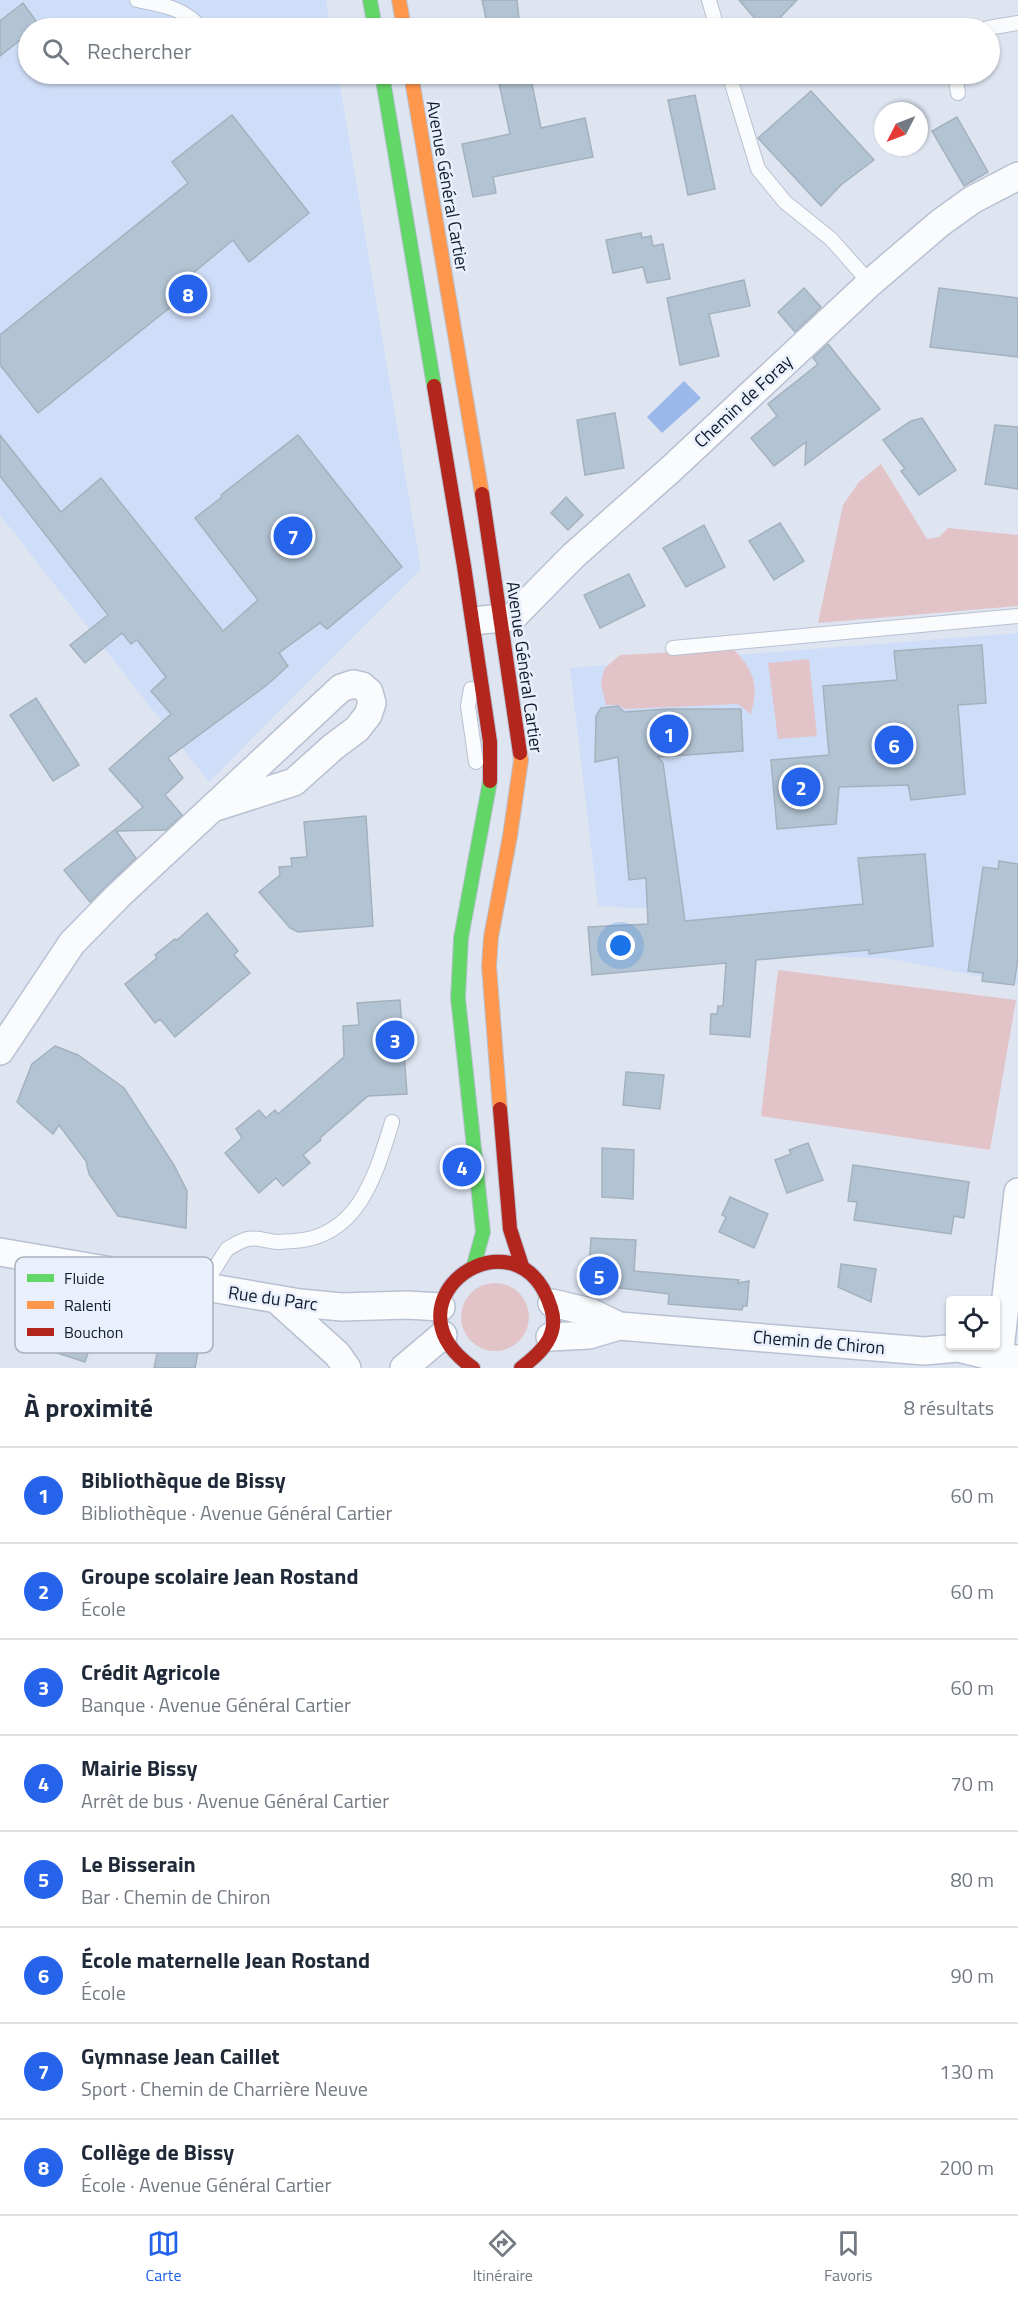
<!DOCTYPE html>
<html lang="fr">
<meta charset="utf-8">
<style>
body{margin:0;font-family:"Titillium Web",sans-serif;background:#f2f2f3;color:#1f2937}
.controls{position:absolute;right:18px;bottom:18px;display:grid;overflow:hidden;border-radius:6px;box-shadow:0 2px 4px #0004}
.controls button{width:54px;height:54px;display:grid;place-items:center;padding:0;border:0;border-bottom:2px solid #e0e1e3;background:#fff;color:#1f2937;font:30px sans-serif}
.compass{position:absolute;left:874px;top:102px;width:54px;height:54px;border-radius:50%;background:#fff;box-shadow:0 2px 4px #0004;rotate:228deg}
.you{position:absolute;left:621px;top:946px;width:21px;height:21px;margin:-15px;border:4px solid #fff;border-radius:50%;background:#1a73e8;box-shadow:0 0 0 9px #1a73e833}
.badge{display:grid;place-items:center;width:39px;height:39px;border-radius:50%;background:#2563eb;color:#fff;font-size:20px;font-weight:700}
.pin{position:absolute;translate:-50% -50%;border:3px solid #fff;box-shadow:0 2px 6px #0006}
.list{margin:0;padding:0;list-style:none}
h2{display:flex;justify-content:space-between;align-items:center;height:78px;margin:0;padding:0 24px;font-size:26px}
h2 small{font-size:20px;font-weight:400;color:#747a83}
.list li{display:grid;grid-template-columns:39px 1fr auto;gap:18px;align-items:center;box-sizing:border-box;height:96px;padding:0 24px;border-top:2px solid #e0e1e3}
.list b{display:block;font-size:22px;white-space:nowrap}
.list p{margin:0;font-size:20px;white-space:nowrap;color:#747a83}
.list em{font-size:20px;font-style:normal;color:#747a83}
.icon{flex:none;width:33px;height:33px;fill:none;stroke:currentColor;stroke-width:2;stroke-linecap:round;stroke-linejoin:round}
.map{position:relative;flex:none;width:1018px;height:1368px;overflow:hidden}
.search{position:absolute;background:#fff;box-shadow:0 2px 4px #0004;left:18px;right:18px;top:18px;height:66px;display:flex;align-items:center;gap:15px;box-sizing:border-box;padding:0 21px;border-radius:33px;color:#747a83;font-size:22px}
.sheet{height:846px;background:#fff}
nav{display:flex;justify-content:space-around;align-items:center;box-sizing:border-box;height:84px;border-top:2px solid #e0e1e3;background:#fff;font-size:16px;color:#747a83}
nav a{display:grid;justify-items:center;gap:3px}
nav .on{color:#2563eb}
.map>svg:first-child{display:block}
.built{fill:#cfdef8}
.green{fill:#e2c4c8}
.water{fill:#9bb8eb}
.building{fill:#b2c3d3;stroke:#a4b1be;stroke-width:1.5}
.lines{fill:none;stroke-linecap:round;stroke-linejoin:round}
.lane-casing{stroke:#b8c1d2;stroke-width:16}
.street-casing{stroke:#b8c1d2;stroke-width:30}
.fast-casing{stroke:#b8c1d2;stroke-width:16}
.slow-casing{stroke:#b8c1d2;stroke-width:16}
.jam-casing{stroke:#b8c1d2;stroke-width:16}
.lane{stroke:#fafbfd;stroke-width:14}
.street{stroke:#fafbfd;stroke-width:27}
.fast{stroke:#63d668;stroke-width:14}
.slow{stroke:#ff974d;stroke-width:14}
.jam{stroke:#b3261e;stroke-width:14}
.labels{text-anchor:middle;dominant-baseline:central;stroke-width:5;stroke-linejoin:round;paint-order:stroke}
.street-label{font-size:18px;fill:#101a2e;stroke:#e9f0fb}
.key{fill:#e9f0fb;stroke:#a8b0be;stroke-width:1.5}
.key-label{font-size:16px;fill:#101a2e}
</style>
<div class="map">
<svg width="1018" height="1368" viewBox="0 0 1018 1368">
<rect width="100%" height="100%" fill="#dee5f1"/>
<g class="built">
<path d="M0,0h326l5,28h-303v46h310l83,495 -212,213 -209,-267z"/>
<path d="M1018,633v351l-126,-25 -61,-3 -144,7 -10,-53 -79,-4 -28,-238z"/>
</g>
<g class="green">
<path d="M881,464l46,75 12,-2 9,-9 70,7v71l-200,17 25,-118 16,-23z"/>
<path d="M733,649c21,21 26,35 18,65l-13,-10 -113,5 -8,-4h-11l-5,-22 3,-14 16,-14z"/>
<path d="M809,659l8,77 -39,3 -10,-76z"/>
<path d="M778,970l238,30 -26,150 -229,-34z"/>
<circle cx="495" cy="1317" r="34"/>
</g>
<path class="water" d="M684,381l17,17 -39,35 -15,-16z"/>
<g class="building">
<path d="M482,0h35l3,28h-32z"/>
<path d="M739,0h58l-27,28h-7z"/>
<path d="M23,3l16,22 -4,3h-7v6l-28,22v-35z"/>
<path d="M497,74h33l11,54 44,-10 8,39 -100,20 3,16 -23,4 -11,-53 48,-10z"/>
<path d="M811,91l63,69 -33,25 -20,21 -63,-68z"/>
<path d="M695,95l20,94 -27,6 -20,-95z"/>
<path d="M232,115l77,98 -60,49 -16,-22 -47,39 7,10 -155,124 -38,-48v-30l188,-152 -16,-21z"/>
<path d="M957,117l31,55 -24,14 -32,-55z"/>
<path d="M641,233l1,5 9,-2 2,10 10,-2 7,35 -23,4 -4,-16 -30,6 -7,-33z"/>
<path d="M744,280l6,26 -41,8 10,42 -39,9 -13,-67z"/>
<path d="M804,288l17,19 -26,25 -17,-20z"/>
<path d="M939,288l79,10v59l-88,-10z"/>
<path d="M828,344l52,65 -75,56 1,-23 -32,24 -23,-28 26,-22 -9,-12 50,-40 -5,-6z"/>
<path d="M615,413l9,55 -39,7 -8,-55z"/>
<path d="M922,418l34,52 -37,25 -18,-24 4,-2 -22,-29 28,-19z"/>
<path d="M995,425l23,2v62l-33,-5z"/>
<path d="M0,435l61,77 40,-34 122,153 35,-31 -63,-82 27,-21 -1,-2 77,-60 104,132 -75,62 -7,-6 -41,30 9,13 -21,19 -99,73 15,20 -18,17 17,20 -16,15 -50,1 20,27 -46,44 -26,-32 79,-63 -34,-38 62,-55 -20,-23 15,-14 -29,-37 -6,4 -9,-11 -37,30 -15,-18 38,-30 -108,-139z"/>
<path d="M566,497l17,18 -15,15 -17,-17z"/>
<path d="M780,523l24,38 -30,19 -25,-39z"/>
<path d="M704,525l21,42 -39,20 -23,-39z"/>
<path d="M629,574l16,32 -45,22 -16,-33z"/>
<path d="M982,645l4,58 -28,2 7,89 -54,6 -3,-15 -69,2 -3,37 -59,5 -6,-69 58,-5 -6,-69 74,-6 -3,-29z"/>
<path d="M36,698l43,67 -26,16 -43,-66z"/>
<path d="M618,706l6,6 43,-3h74l2,42 -85,6 5,6 22,158 178,-17 -5,-46 67,-4 8,92 -64,8v-4l-113,10 -6,77 -40,-3 1,-20h6l1,-8h5l3,-43 -134,12 -4,-48 60,-3 -2,-46 -17,2 -11,-123 -23,5 1,-46 5,-8z"/>
<path d="M366,816l7,110 -75,6 -8,-4 -31,-36 21,-17 -1,-8 13,-1 -1,-8 16,-1 -3,-35z"/>
<path d="M999,861l19,3v94l-4,27 -32,-4 1,-8 -15,-2 15,-104 15,2z"/>
<path d="M207,913l31,38 -4,4 16,18 -75,64 -15,-18 -5,4 -30,-39 32,-26 -2,-3 20,-16 2,1z"/>
<path d="M400,1000l7,94 -39,2 -48,42 1,2 -18,15 7,8 -27,23 -7,-8 -17,15 -34,-40 17,-15 -6,-9 23,-19 7,8 9,-8 3,4 66,-57 -1,-31 16,-1 -2,-22z"/>
<path d="M55,1046l23,9 46,33 50,77 13,26 -1,37 -68,-12 -29,-42 -3,-13 -27,-36 -6,9 -36,-32 15,-38z"/>
<path d="M626,1072l38,3 -4,34 -37,-4z"/>
<path d="M808,1143l15,37 -36,13 -12,-33 16,-6 -2,-4z"/>
<path d="M602,1148l32,2 -1,49 -31,-2z"/>
<path d="M853,1165l116,17 -5,36 -10,-2 -3,18 -97,-14 3,-18 -9,-1z"/>
<path d="M730,1197l38,17 -14,34 -35,-16 7,-15 -4,-2z"/>
<path d="M591,1238l45,2 -2,31 105,9 -1,3 11,-2 -2,25h-4l-1,4 -74,-6 1,-10 -81,-10z"/>
<path d="M841,1264l35,5 -5,33 -33,-15z"/>
<path d="M61,1292l38,13 10,16 -7,20 -9,-3 -8,24 -43,-14z"/>
<path d="M164,1321l38,10 -7,37h-41z"/>
</g>
<g class="lines">
<g class="lane-casing">
<g id="lane">
<path d="M137,0c26,5 47,8 64,28"/>
<path d="M709,0l8,28"/>
<path d="M988,28l30,-5"/>
<path d="M729,74l29,95 27,33 46,37 39,44"/>
<path d="M955,74l3,19"/>
<path d="M673,648l345,-32"/>
<path d="M471,689l-3,17 8,56"/>
<path d="M203,1287l24,-38c6,-3 14,-9 21,-10 8,-2 19,2 28,3 6,0 12,-1 18,-1 65,-4 82,-67 98,-119"/>
</g>
</g>
<g class="street-casing">
<g id="street">
<path d="M482,620l31,-3 60,-61 97,-86 200,-187 70,-60 32,-23 46,-24"/>
<path d="M0,1051l72,-108 47,-48 222,-207 12,-4 9,2 7,6 3,11 -4,12 -11,14 -24,18 -39,35 -78,25"/>
<path d="M0,1252l300,51 42,4 65,-2 34,2"/>
<path d="M276,1299l61,55 10,14"/>
<path d="M552,1303l38,9 29,14 305,25 34,-3 41,10 19,1"/>
<path d="M550,1337l39,-2 30,-9"/>
<path d="M999,1358l19,-166"/>
<path d="M404,1368l39,-33"/>
</g>
</g>
<g class="fast-casing">
<g id="fast">
<path d="M370,0l5,28"/>
<path d="M382,74l52,312"/>
<path d="M474,1265l9,-33 -25,-234 3,-60 29,-157"/>
</g>
</g>
<g class="slow-casing">
<g id="slow">
<path d="M399,0l5,28"/>
<path d="M411,74l71,420"/>
<path d="M500,1109l-11,-143 2,-29 19,-101 11,-76 -1,-7"/>
</g>
</g>
<g class="jam-casing">
<g id="jam">
<path d="M434,386l30,180 26,176v39"/>
<path d="M482,494l38,259"/>
<path d="M500,1109l10,120 12,37"/>
<path d="M473,1368c-96,-68 46,-165 78,-60 9,27 -10,45 -30,60"/>
</g>
</g>
<use href="#lane" class="lane"/>
<use href="#street" class="street"/>
<use href="#fast" class="fast"/>
<use href="#slow" class="slow"/>
<use href="#jam" class="jam"/>
</g>
<g class="labels">
<g class="street-label">
<text transform="translate(448 186) rotate(80)">Avenue Général Cartier</text>
<text transform="translate(743 401) rotate(-43)">Chemin de Foray</text>
<text transform="translate(525 667) rotate(82)">Avenue Général Cartier</text>
<text transform="translate(273 1298) rotate(8)">Rue du Parc</text>
<text transform="translate(819 1342) rotate(5)">Chemin de Chiron</text>
</g>
</g>
<rect x="15" y="1257" width="198" height="96" rx="9" class="key"/>
<rect x="27" y="1274" width="27" height="8" fill="#63d668"/>
<rect x="27" y="1301" width="27" height="8" fill="#ff974d"/>
<rect x="27" y="1328" width="27" height="8" fill="#b3261e"/>
<g class="key-label">
<text x="64" y="1284">Fluide</text>
<text x="64" y="1311">Ralenti</text>
<text x="64" y="1338">Bouchon</text>
</g>
</svg>
<div class="controls">
<button><svg class="icon" aria-label="locate" viewBox="0 0 24 24"><circle cx="12" cy="12" r="6"/><path d="M12 2v4M12 18v4M2 12h4M18 12h4"/></svg></button>
</div>
<svg class="compass" viewBox="-18 -18 36 36"><path d="M0-13l5 13h-10z" fill="#e53935"/><path d="M0 13l5-13h-10z" fill="#747a83"/></svg>
<div class="you"></div>
<div class="pin badge" style="left:669px;top:734px">1</div>
<div class="pin badge" style="left:801px;top:787px">2</div>
<div class="pin badge" style="left:395px;top:1040px">3</div>
<div class="pin badge" style="left:462px;top:1167px">4</div>
<div class="pin badge" style="left:599px;top:1276px">5</div>
<div class="pin badge" style="left:894px;top:745px">6</div>
<div class="pin badge" style="left:293px;top:536px">7</div>
<div class="pin badge" style="left:188px;top:294px">8</div>
<div class="search"><svg class="icon" aria-label="search" viewBox="0 0 24 24"><circle cx="10" cy="10" r="6"/><path d="M15 15l6 6"/></svg>Rechercher</div>
</div>
<section class="sheet">
<h2>À proximité<small>8 résultats</small></h2>
<ul class="list">
<li><span class="badge">1</span><div><b>Bibliothèque de Bissy</b><p>Bibliothèque · Avenue Général Cartier</p></div><em>60 m</em></li>
<li><span class="badge">2</span><div><b>Groupe scolaire Jean Rostand</b><p>École</p></div><em>60 m</em></li>
<li><span class="badge">3</span><div><b>Crédit Agricole</b><p>Banque · Avenue Général Cartier</p></div><em>60 m</em></li>
<li><span class="badge">4</span><div><b>Mairie Bissy</b><p>Arrêt de bus · Avenue Général Cartier</p></div><em>70 m</em></li>
<li><span class="badge">5</span><div><b>Le Bisserain</b><p>Bar · Chemin de Chiron</p></div><em>80 m</em></li>
<li><span class="badge">6</span><div><b>École maternelle Jean Rostand</b><p>École</p></div><em>90 m</em></li>
<li><span class="badge">7</span><div><b>Gymnase Jean Caillet</b><p>Sport · Chemin de Charrière Neuve</p></div><em>130 m</em></li>
<li><span class="badge">8</span><div><b>Collège de Bissy</b><p>École · Avenue Général Cartier</p></div><em>200 m</em></li>
</ul>
</section>
<nav>
<a class="on"><svg class="icon" aria-label="map" viewBox="0 0 24 24"><path d="M3 6l6-2 6 2 6-2v14l-6 2-6-2-6 2zM9 4v14M15 6v14"/></svg>Carte</a>
<a><svg class="icon" aria-label="directions" viewBox="0 0 24 24"><path d="M12 3l9 9-9 9-9-9zM9 14v-3h6M13 9l2 2-2 2"/></svg>Itinéraire</a>
<a><svg class="icon" aria-label="saved" viewBox="0 0 24 24"><path d="M7 4h10v16l-5-4-5 4z"/></svg>Favoris</a>
</nav>
